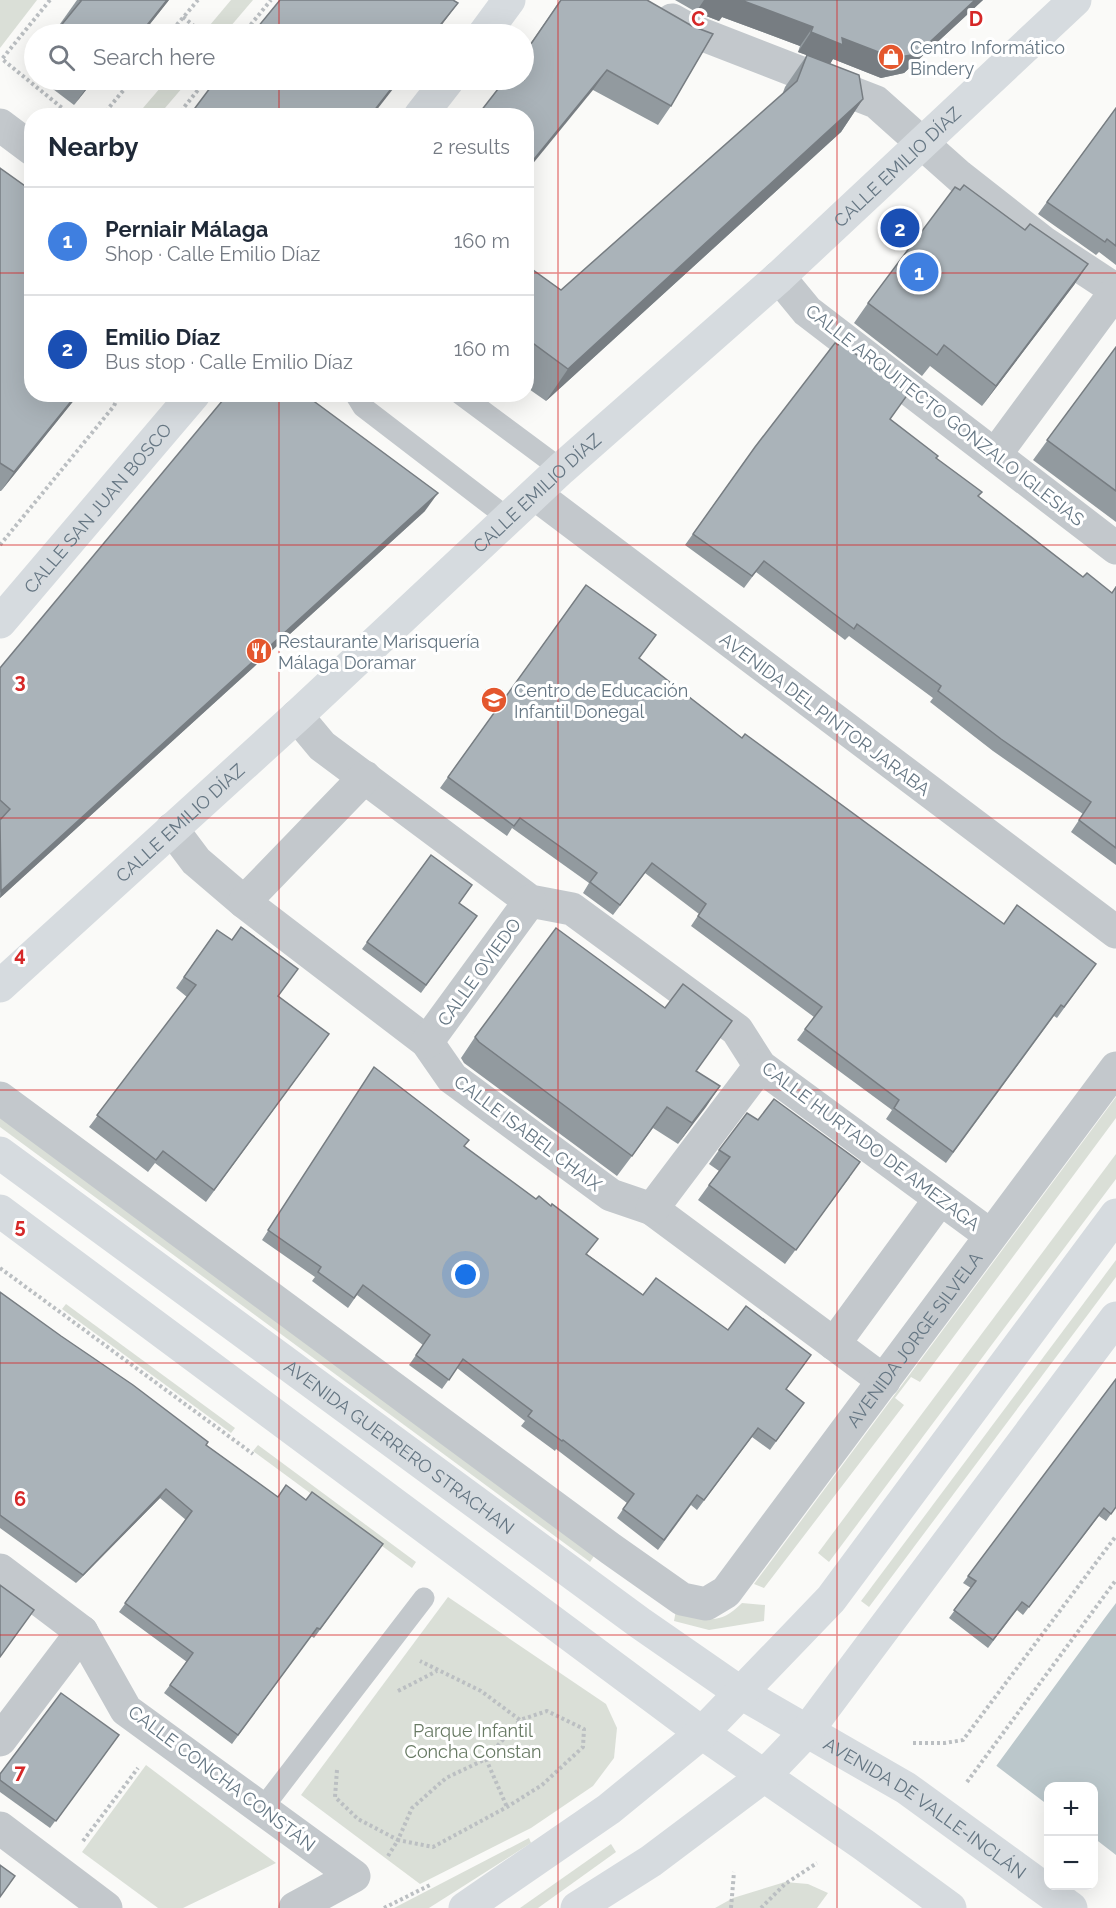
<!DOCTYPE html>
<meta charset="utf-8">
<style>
body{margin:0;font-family:Raleway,sans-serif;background:#f6f6f7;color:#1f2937}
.controls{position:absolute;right:18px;bottom:18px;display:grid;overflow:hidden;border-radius:12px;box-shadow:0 6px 24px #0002}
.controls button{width:54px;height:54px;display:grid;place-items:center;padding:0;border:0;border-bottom:2px solid #e0e1e3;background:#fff;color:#1f2937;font:30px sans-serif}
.you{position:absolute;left:466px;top:1275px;width:21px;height:21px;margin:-15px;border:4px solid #fff;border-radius:50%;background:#1a73e8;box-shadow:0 0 0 9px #1a73e833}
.badge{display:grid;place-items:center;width:39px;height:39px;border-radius:50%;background:#0b8043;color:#fff;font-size:20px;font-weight:700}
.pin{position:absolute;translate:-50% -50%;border:3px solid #fff;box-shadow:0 2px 6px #0006}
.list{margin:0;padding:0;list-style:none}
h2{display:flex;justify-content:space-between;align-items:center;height:78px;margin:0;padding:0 24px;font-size:26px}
h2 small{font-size:20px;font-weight:400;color:#747a83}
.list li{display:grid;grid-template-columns:39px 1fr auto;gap:18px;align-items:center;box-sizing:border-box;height:108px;padding:0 24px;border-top:2px solid #e0e1e3}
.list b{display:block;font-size:22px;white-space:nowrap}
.list p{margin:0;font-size:20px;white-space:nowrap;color:#747a83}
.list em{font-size:20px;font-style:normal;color:#747a83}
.icon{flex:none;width:33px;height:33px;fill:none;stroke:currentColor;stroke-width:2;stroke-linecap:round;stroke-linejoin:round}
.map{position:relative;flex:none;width:1116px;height:1908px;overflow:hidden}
.search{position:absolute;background:#fff;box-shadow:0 6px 24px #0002;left:24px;top:24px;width:510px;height:66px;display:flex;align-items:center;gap:15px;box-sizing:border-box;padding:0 21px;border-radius:33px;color:#747a83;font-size:22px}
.panel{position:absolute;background:#fff;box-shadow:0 6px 24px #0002;left:24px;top:108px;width:510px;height:294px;border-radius:24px}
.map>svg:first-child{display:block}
.green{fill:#dadfd7}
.water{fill:#bbc7cb;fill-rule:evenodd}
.pier{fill:#fafaf8}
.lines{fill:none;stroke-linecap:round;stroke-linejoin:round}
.path{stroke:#bbbfc2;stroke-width:4;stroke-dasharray:3 3;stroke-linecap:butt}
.service{stroke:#c3c8cc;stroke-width:21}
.pedestrian{stroke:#c3c8cc;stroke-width:33}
.minor{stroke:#c3c8cc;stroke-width:33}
.secondary{stroke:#d6dbdf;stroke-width:33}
.primary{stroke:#d6dbdf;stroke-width:33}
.wall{fill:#929a9f}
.shaded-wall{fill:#777d82}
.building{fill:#aab3b9;stroke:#777d82;stroke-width:1.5}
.grid{fill:none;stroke:#d62828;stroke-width:1.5;stroke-opacity:0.55}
.labels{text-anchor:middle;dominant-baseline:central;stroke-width:6;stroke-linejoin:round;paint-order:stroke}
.poi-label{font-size:18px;fill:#657683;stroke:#fff;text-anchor:start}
.street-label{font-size:18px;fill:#657683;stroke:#fff}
.park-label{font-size:18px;fill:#687a64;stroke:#fff}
.grid-label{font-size:20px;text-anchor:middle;font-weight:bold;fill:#d62828;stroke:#fff;stroke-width:6;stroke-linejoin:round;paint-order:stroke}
</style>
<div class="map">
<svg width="1116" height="1908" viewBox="0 0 1116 1908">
<rect width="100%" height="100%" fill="#fafaf8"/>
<g class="green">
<path d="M0,0h37l-37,48z"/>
<path d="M231,0h22l-29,34h-4l-10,-9z"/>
<path d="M167,80h22l-30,35h-22z"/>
<path d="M1116,1097v21l-196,264 -9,-5 -16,21 9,7 -140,183 -10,-4z"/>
<path d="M0,1117l594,439 -4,6 -590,-435z"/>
<path d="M1116,1154v25l-287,383 -11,-9z"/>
<path d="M1116,1260v17l-247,330 -8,-6z"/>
<path d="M66,1304l169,124 -4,5 -169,-124z"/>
<path d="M258,1445l158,117 -4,6 -159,-117z"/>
<path d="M448,1597l158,107 11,24 -3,30 -21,28 -62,42 -111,56 -119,-89z"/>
<path d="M742,1603l23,2 -1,16 -55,9 -35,-9 2,-11c30,8 41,18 66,-7z"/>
<path d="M146,1765l130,98 -93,45h-25l-76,-56z"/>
<path d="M529,1838l2,5 -102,65h-35z"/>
<path d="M611,1844l5,8 -78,56h-18z"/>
<path d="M785,1882l23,2 20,9 -11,15h-102l18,-10z"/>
</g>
<path class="water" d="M1116,1603v305h-224l212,-289zM1048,1786h46v100h-46z"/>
<path class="pier" d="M994,1764l54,41v81h46v-48l22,17v53h-227z"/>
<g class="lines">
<g class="path">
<path d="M50,0l-48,59 70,57"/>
<path d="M183,17l21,17"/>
<path d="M169,34l29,-34"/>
<path d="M243,34l28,-34"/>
<path d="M102,116l30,-36"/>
<path d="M177,116l29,-36"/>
<path d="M0,545l114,-139 5,-12"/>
<path d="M0,1268l253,186"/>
<path d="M398,1691l39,-20"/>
<path d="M913,1743h32l18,-3 153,-204"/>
<path d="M486,1759l21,48"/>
<path d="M337,1770l-2,27 23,22 40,21 14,-32 34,-30 40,-19 34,-39"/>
<path d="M967,1782l149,-202"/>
<path d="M83,1841l55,-73"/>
<path d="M388,1856l10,-16 35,7 74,-40 35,-22 41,-38 1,-18 -37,-18 -27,9 -39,-29 -61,-30"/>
<path d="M384,1908l48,-24"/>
<path d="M731,1908l3,-36"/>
<path d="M761,1908l24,-24 32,-21"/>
</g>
<g class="service">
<path d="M355,394l8,13 146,112"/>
<path d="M460,394l101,75"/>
<path d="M261,1810l163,-212"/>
</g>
<g class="pedestrian">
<path d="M672,20l16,9 188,73 47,42"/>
<path d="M0,1740l82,-108"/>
</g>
<g class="minor">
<path d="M0,125l32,24"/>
<path d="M923,144l36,32 84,66 73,48"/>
<path d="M779,277l28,34 309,237"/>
<path d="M995,455l121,-164"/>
<path d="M535,494l581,438"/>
<path d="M297,716l25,30 208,155 42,8 165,121 23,36 230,169"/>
<path d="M172,829l24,32 48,41 183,140 25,36 159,117 41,14 232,172"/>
<path d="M244,902l121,-125"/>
<path d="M427,1042l103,-141"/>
<path id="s1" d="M0,1098l611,451 71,50 24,5 20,-12 390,-524"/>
<path d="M652,1209l108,-143"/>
<path d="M834,1344l106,-145"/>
<path d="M0,1570l82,62 44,78 228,166 -59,32"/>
<path d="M0,1828l106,80"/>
</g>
<g class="secondary">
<path d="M484,34l25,-34"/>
<path d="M420,116l28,-36"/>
<path id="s2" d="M0,622l194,-228"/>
<path id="s3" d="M0,986l297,-270 264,-247 218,-192 296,-277"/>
</g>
<g class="primary">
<path id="s4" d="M0,1153l640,470 101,70 165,95 165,120"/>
<path d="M0,1211l702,522 162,112 86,63"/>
<path d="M465,1908l144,-99 93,-76 129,-134 285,-384"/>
<path d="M577,1908l74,-47 113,-85 43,-45 309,-413"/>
</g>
</g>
<g class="wall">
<path d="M77,0h92l-27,34 -87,-3z"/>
<path d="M560,0h87l24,106 -13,19 -65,-35 -88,-10 48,-69z"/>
<path d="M675,0h308l-79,73 -23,5 -48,-19 -3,5 33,35 -22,33 -295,269 -20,-14v-122l35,25 221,-195 3,-8 22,-32 -9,-3 2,-6 -78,-29 -3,4 -23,-9z"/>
<path d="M34,62v12l-5,-4z"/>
<path d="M41,80h53l-20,25z"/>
<path d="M97,80h11l-5,5z"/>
<path d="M1116,108v157l-17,-13 -3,3 -58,-41z"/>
<path d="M0,168l32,226h47l-78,97h-1z"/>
<path d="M1025,230l63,34 -14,21 -92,121 -52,-40 -8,10 -68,-53 14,-20z"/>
<path d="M1116,347v175l-83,-62z"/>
<path d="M890,419l46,39 42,39 105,80 29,16 4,-7v279l-45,-33 12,-18 -90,-63 -63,-49 3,-4 -84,-62 -4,4 -89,-68 -12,16 -59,-43 70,-98z"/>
<path d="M425,511l-425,387v-230z"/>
<path d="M586,585l53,73 103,80 262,186 84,51 -31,43 -3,-2 -108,147 -60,-44 6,-9 -95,-70 17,-23 -123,-91 8,-12 -54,-41 -32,42 -30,-22 6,-10 -77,-55 -5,8 -67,-48z"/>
<path d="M431,855l28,48 18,13 -56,77 -59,-44z"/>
<path d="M217,930l61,67 51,37 -123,168 -51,-39 -7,9 -59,-45 98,-130 -11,-9z"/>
<path d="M475,1037l221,34 24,15 -42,58 -25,-16 -36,48 -153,-113 -3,-5z"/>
<path d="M368,1077l96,69 123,108 56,41 143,94 18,14 -34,47 -18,-13 -55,73 -6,-5 -33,45 -41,-32 10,-15 -71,-54 -1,2 -34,-25 4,-5 -68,-53 -15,21 -33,-24 14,-20 -66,-50 -9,13 -36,-27 3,-4 -53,-37z"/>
<path d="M719,1150l131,27 -65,87 -87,-64 21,-29 -10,-7z"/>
<path d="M0,1292l206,153 72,52 28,3 77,44 -69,94 -3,-2 -79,108 -68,-51 23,-31 -68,-50 67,-92 -26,-22 -84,85 -76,-55z"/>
<path d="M1116,1379v128l-10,14 -7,-5 -76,99 -6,-5 -29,38 -39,-30 22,-30 -8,-5z"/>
<path d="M119,1735l-69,93 -50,-36v-18z"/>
</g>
<g class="shaded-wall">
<path d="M167,0h2l-27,34h-2z"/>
<path d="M704,0h37l72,27 -13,19 -78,-29 -3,4 -23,-9z"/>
<path d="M975,0h8l-79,73 -23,5 -48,-19 -3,5 -32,-12 13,-20 31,6z"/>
<path d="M458,3l-23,31h-2z"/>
<path d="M607,70l-14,20 -67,82v-3z"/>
<path d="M92,80h2l-20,25z"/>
<path d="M398,80h2l-28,36h-2z"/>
<path d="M863,99l-22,33 -295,269 22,-32z"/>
<path d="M1088,264l-14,21 -92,121 14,-20z"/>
<path d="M77,394h2l-78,97 13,-19z"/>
<path d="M438,493l-13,18 -425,387 1,-7z"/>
<path d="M720,1086l-14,21 -28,37 14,-21z"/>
<path d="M166,1489l-6,9 -84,85 7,-8z"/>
</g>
<g class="building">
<path d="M80,0h87l-27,34h-86l27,-33z"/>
<path d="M280,0h173l5,3 -25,31h-181z"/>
<path d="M561,0h86l45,26 21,8 -42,72 -64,-36 -81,99v-53h-49l28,-36h19v-26z"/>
<path d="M741,0h234l-58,54 -23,4 -52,-20 1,7 -32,-13 2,-5z"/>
<path d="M807,55l52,20 4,24 -295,270 -42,-31v-73l35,25 236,-209z"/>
<path d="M216,80h182l-28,36h-181z"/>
<path d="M1116,108v138l-9,-7 -2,3 -58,-40z"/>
<path d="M0,168l32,23v203h45l-63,78 -14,-9z"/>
<path d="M964,185l61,45 5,-6 58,40 -92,122 -52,-41 -7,10 -69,-52 87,-116 5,3z"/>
<path d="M840,342l68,52 -18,25 48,37 -2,2 46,34 -4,4 105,81 4,-4 25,20 4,-6v261l-37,-28 12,-18 -90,-63 -63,-48 3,-5 -84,-62 -3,5 -90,-68 -12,15 -59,-42 62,-87 80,-104 3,2z"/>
<path d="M1116,347v144l-69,-51z"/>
<path d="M228,394h76l134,99 -437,398 -1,-71 10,-11 -10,-9v-132z"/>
<path d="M586,585l70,50 -17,23 103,80 3,-4 259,190 13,-19 79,59 -32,43 -3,-2 -108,147 -59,-44 5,-8 -94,-71 17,-22 -124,-91 8,-12 -54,-41 -32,42 -30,-23 7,-9 -77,-55 -6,8 -66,-49z"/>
<path d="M431,855l41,30 -13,18 18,13 -51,69 -59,-43z"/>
<path d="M241,927l57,42 -20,27 51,38 -115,156 -51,-39 -7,9 -59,-45 99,-130 -12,-8 33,-47 15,10z"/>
<path d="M556,928l109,80 18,-24 49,37 -36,50 24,15 -28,37 -25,-16 -35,49 -153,-114 -4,-5z"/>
<path d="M374,1067l95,73 -5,6 72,53 3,-3 12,10 1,-2 46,35 -12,15 57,41 13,-17 72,52 18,-24 65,49 -25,34 18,14 -28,38 -18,-13 -54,72 -7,-5 -33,45 -41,-31 11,-15 -71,-54 -1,1 -34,-25 4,-5 -69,-52 -14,21 -33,-25 14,-20 -67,-50 -9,13 -36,-26 3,-5 -53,-37z"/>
<path d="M774,1099l86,63 -64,88 -87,-65 21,-28 -11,-7 28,-37 11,7z"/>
<path d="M0,1292l61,44 72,49 75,57 -2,3 72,52 8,-12 20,15 6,-8 71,52 -63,85 -3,-1 -79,107 -68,-50 23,-32 -68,-50 67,-92 -26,-22 -83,86 -83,-60z"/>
<path d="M1116,1379v128l-5,7 -7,-6 -75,99 -7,-5 -29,38 -39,-30 22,-29 -8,-5z"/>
<path d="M0,1585l34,25 -34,47z"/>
<path d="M61,1693l58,42 -63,86 -56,-41v-6z"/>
<path d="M0,1865l15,11 -15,21z"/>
</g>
<path class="grid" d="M279,0v34M558,0v1908M837,0v1908M279,80v36M0,273h32M526,273h590M279,394v1514M0,545h1116M0,818h1116M0,1090h1116M0,1363h1116M0,1635h1116"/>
<defs>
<g id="shop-disc" transform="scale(1.35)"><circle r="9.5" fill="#e4572e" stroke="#fff"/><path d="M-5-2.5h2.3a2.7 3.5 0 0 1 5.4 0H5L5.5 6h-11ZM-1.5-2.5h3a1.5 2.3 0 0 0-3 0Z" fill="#fff"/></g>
<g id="restaurant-disc" transform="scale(1.35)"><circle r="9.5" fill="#e4572e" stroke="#fff"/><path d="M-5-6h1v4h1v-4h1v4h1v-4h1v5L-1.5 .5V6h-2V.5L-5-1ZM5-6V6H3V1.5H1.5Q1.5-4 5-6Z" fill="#fff"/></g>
<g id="school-disc" transform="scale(1.35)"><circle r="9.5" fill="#e4572e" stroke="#fff"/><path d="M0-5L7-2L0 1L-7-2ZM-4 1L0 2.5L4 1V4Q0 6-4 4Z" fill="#fff"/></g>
</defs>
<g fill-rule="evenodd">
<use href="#shop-disc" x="891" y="57"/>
<use href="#restaurant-disc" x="259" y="651"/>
<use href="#school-disc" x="494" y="700"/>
</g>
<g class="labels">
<g class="poi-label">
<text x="910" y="47">Centro Informático<tspan x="910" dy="21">Bindery</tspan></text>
<text x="278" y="641">Restaurante Marisquería<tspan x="278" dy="21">Málaga Doramar</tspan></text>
<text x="514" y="690">Centro de Educación<tspan x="514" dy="21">Infantil Donegal</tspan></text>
</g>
<g class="street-label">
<text stroke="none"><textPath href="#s3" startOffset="1215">CALLE EMILIO DÍAZ</textPath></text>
<text transform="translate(945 415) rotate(38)">CALLE ARQUITECTO GONZALO IGLESIAS</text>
<text stroke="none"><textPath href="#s3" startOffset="729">CALLE EMILIO DÍAZ</textPath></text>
<text stroke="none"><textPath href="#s2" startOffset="150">CALLE SAN JUAN BOSCO</textPath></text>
<text transform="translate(825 714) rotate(37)">AVENIDA DEL PINTOR JARABA</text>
<text stroke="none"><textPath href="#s3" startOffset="243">CALLE EMILIO DÍAZ</textPath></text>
<text transform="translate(479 972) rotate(-54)">CALLE OVIEDO</text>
<text transform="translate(528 1133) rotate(37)">CALLE ISABEL CHAIX</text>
<text transform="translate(871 1146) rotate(37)">CALLE HURTADO DE AMEZAGA</text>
<text stroke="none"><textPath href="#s1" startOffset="1209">AVENIDA JORGE SILVELA</textPath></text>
<text stroke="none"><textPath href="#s4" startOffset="496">AVENIDA GUERRERO STRACHAN</textPath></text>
<text transform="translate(222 1778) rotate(37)">CALLE CONCHA CONSTÁN</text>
<text stroke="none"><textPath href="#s4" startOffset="1134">AVENIDA DE VALLE-INCLÁN</textPath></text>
</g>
<g class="park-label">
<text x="473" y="1730">Parque Infantil<tspan x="473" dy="21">Concha Constan</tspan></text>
</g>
</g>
<g class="grid-label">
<text x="698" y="26">C</text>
<text x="976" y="26">D</text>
<text x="20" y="688">3</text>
<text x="20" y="961">4</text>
<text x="20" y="1233">5</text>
<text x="20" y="1506">6</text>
<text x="20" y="1779">7</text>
</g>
</svg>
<div class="controls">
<button>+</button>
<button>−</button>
</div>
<div class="you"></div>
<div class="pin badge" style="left:919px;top:272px;background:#3f7fe0">1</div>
<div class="pin badge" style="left:900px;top:228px;background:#1a4fb4">2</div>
<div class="search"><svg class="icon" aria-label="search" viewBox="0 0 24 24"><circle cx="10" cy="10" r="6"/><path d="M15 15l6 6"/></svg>Search here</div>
<section class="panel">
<h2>Nearby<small>2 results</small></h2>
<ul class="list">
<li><span class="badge" style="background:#3f7fe0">1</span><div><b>Perniair Málaga</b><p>Shop · Calle Emilio Díaz</p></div><em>160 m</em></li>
<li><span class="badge" style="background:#1a4fb4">2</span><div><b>Emilio Díaz</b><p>Bus stop · Calle Emilio Díaz</p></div><em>160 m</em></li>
</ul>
</section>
</div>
